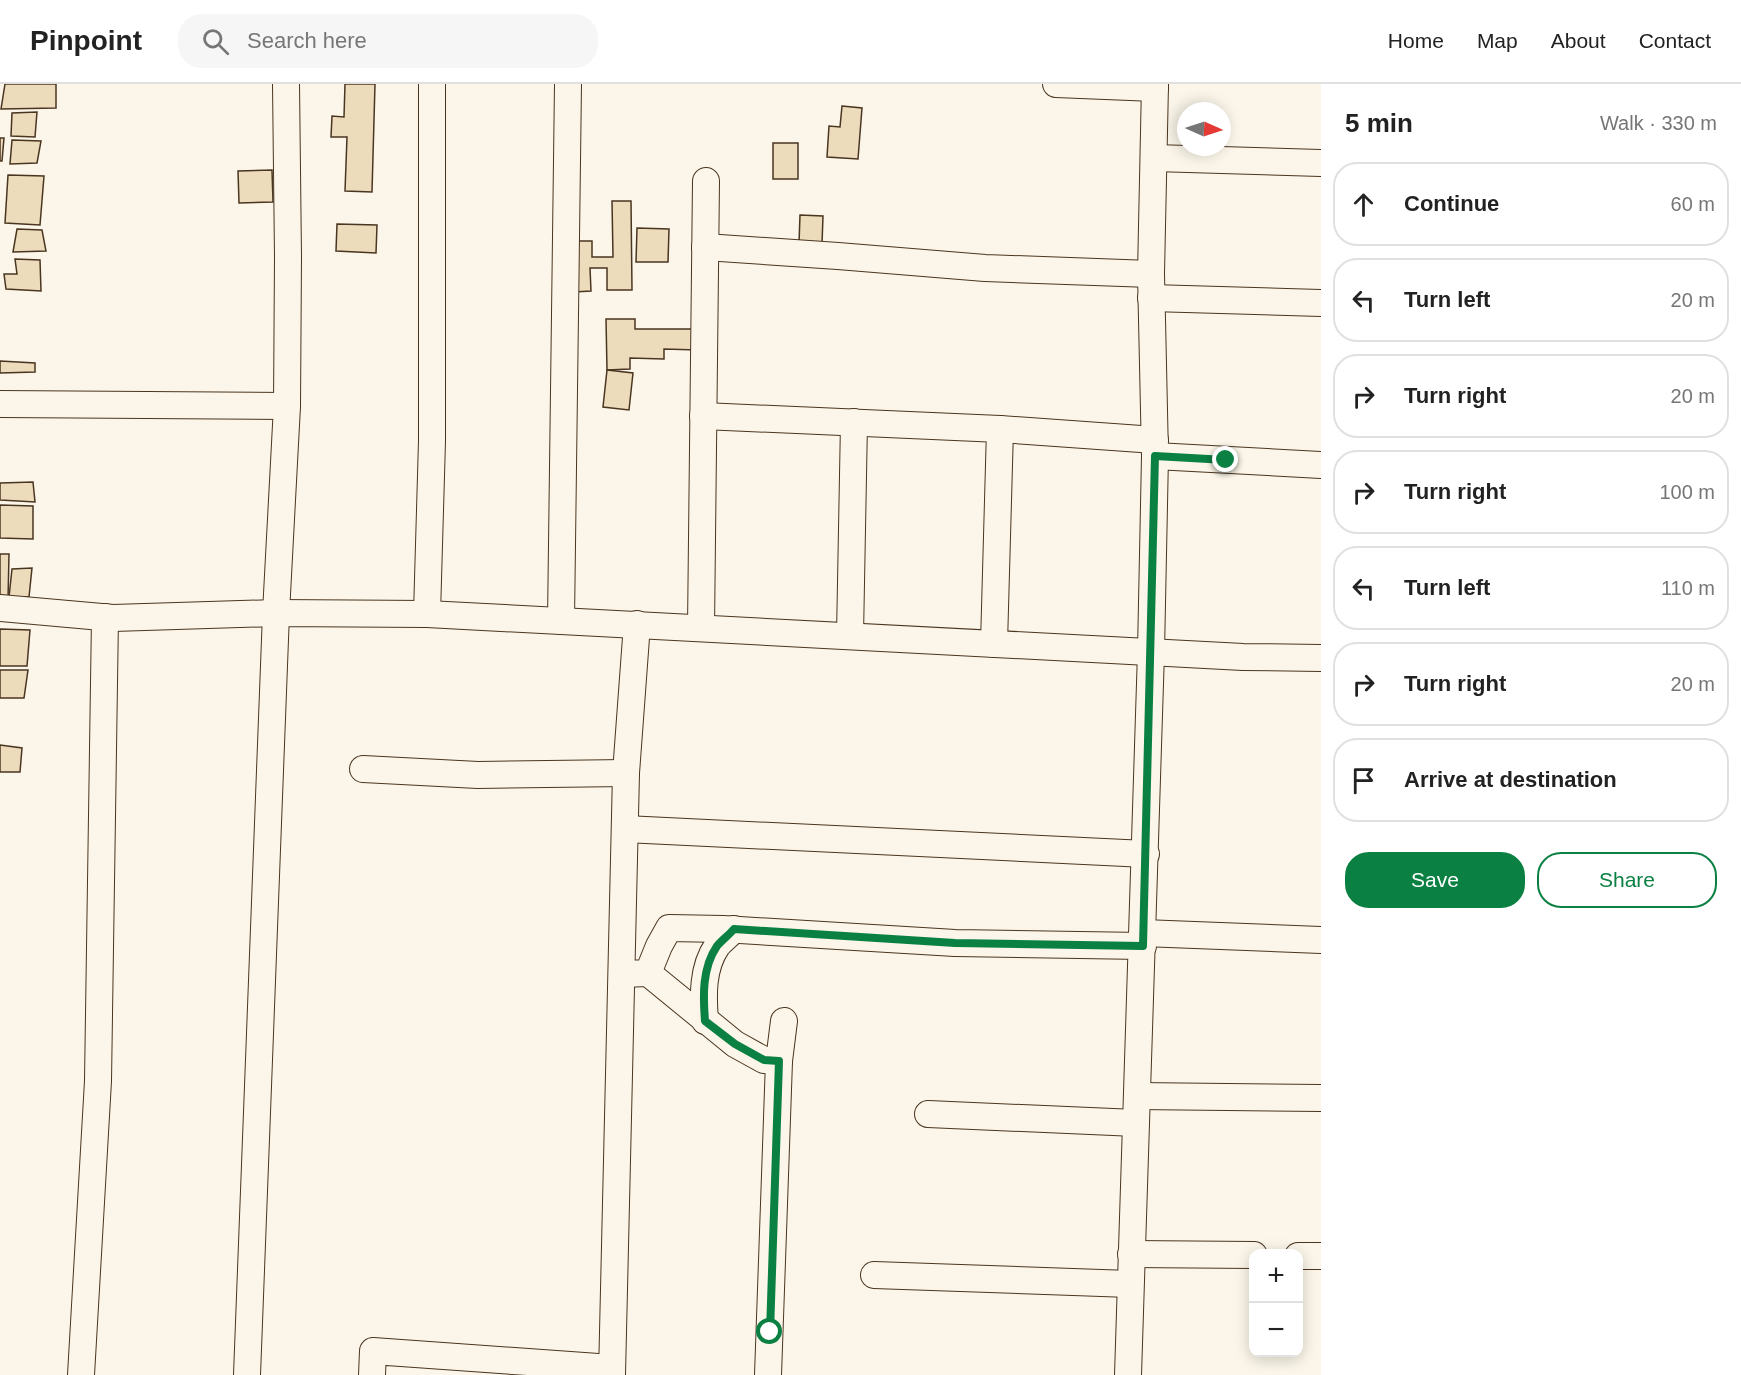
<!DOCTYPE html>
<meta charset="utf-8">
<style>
body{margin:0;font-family:Helvetica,sans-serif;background:#f6f6f6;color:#222}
.controls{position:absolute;right:18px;bottom:18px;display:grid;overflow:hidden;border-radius:12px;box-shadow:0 3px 15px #0003}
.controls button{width:54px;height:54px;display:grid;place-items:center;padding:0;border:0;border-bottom:2px solid #e0e0e0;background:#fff;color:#222;font:30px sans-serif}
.compass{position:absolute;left:1177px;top:18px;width:54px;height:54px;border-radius:50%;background:#fff;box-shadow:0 3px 15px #0003;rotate:93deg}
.stop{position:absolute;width:18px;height:18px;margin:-14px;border:4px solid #0b8043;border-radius:50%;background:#fff}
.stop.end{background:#0b8043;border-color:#fff;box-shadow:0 2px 6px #0008}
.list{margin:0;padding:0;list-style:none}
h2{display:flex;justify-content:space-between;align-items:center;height:78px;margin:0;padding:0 24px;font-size:26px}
h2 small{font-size:20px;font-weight:400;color:#767676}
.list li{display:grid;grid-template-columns:39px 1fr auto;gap:18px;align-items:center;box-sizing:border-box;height:84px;margin:0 12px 12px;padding:0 12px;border:2px solid #e0e0e0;border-radius:24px}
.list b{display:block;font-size:22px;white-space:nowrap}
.list em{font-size:20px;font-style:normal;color:#767676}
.actions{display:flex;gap:12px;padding:18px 24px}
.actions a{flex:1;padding:14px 0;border:2px solid #0b8043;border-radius:24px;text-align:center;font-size:21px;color:#0b8043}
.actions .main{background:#0b8043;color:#fff}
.icon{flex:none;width:33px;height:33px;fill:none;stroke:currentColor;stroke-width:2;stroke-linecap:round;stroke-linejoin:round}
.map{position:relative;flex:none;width:1321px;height:1291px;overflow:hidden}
header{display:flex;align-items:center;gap:36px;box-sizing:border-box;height:84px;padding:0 30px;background:#fff;border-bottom:2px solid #e0e0e0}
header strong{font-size:28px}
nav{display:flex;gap:33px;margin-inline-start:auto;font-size:21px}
.search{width:420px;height:54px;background:#f6f6f6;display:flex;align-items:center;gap:15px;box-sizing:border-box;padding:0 21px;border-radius:24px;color:#767676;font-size:22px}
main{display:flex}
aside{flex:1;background:#fff}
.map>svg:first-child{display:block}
.building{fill:#ecdcbc;stroke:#4a3520;stroke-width:1.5}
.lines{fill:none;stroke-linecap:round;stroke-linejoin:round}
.street-casing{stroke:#4a3520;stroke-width:28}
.street{stroke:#fbf6e9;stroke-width:26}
.route{stroke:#0b8043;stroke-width:8}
</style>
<header>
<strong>Pinpoint</strong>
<div class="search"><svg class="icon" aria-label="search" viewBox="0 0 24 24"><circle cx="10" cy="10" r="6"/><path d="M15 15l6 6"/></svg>Search here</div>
<nav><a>Home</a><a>Map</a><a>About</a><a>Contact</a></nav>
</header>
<main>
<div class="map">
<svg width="1321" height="1291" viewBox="0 0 1321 1291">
<rect width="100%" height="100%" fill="#fbf6e9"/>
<g class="building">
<path d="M5,0h51v24l-55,1z"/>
<path d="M345,0h30l-3,108 -27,-1 2,-54h-16l1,-21 12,1z"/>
<path d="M842,22l20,2 -4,51 -31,-2 2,-31 11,1z"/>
<path d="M37,28l-2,25 -24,-1 1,-23z"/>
<path d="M0,54h4l-2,23h-2z"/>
<path d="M12,56l29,1 -4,22 -27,1z"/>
<rect x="773" y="59" width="25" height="36"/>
<path d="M272,86l1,32 -34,1 -1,-32z"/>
<path d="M8,91l36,1 -4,49 -35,-2z"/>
<path d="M612,117h19l1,89h-25v-22h-17l1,23 -17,1 -1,-51h19v16h21z"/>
<path d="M800,131l23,1 -1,28h-23z"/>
<path d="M337,140l40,1 -1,28 -40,-2z"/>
<path d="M637,144l32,1 -1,33h-32z"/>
<path d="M17,145l25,1 4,21 -33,1z"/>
<path d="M15,175l25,1 1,31 -35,-2 -2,-15h13z"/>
<path d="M606,235h29v10h64l-1,21 -34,-1v10l-34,-1v11l-23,1z"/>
<path d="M0,277l35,2v9l-35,1z"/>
<path d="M607,286l26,3 -4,37 -26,-3z"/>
<path d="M33,398l2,20 -35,-2v-17z"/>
<path d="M0,421l33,1v33l-33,-1z"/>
<path d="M0,470h9l-1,46 -8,-1z"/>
<path d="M32,484l-3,29h-20l3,-28z"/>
<path d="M0,545l30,1 -3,36h-27z"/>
<path d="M0,586h28l-4,28h-24z"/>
<path d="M0,661l22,3 -2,24h-20z"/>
</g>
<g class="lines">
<g class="street-casing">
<g id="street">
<path d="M1056,0l99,4"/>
<path d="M1154,74l167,5"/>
<path d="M705,163l133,9 147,12 166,6"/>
<path d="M1151,214l170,5"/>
<path d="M0,320l287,2"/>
<path d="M703,332l297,13 155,11"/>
<path d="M1155,372l166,9"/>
<path d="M0,524l113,10 163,-5 151,1 816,43 78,1"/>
<path d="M427,530l5,-173v-357"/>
<path d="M561,537l7,-537"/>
<path d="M701,544l5,-447"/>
<path d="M850,552l4,-214"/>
<path d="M994,560l6,-215"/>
<path d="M363,685l115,6 148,-2"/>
<path d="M625,745l521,25"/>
<path d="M1143,849l178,7"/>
<path d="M648,889l87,71 29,16 15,1 5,-40"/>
<path d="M622,890l26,-1 11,-27 10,-18 54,1 232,14 188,3"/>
<path d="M705,937c-2,-25 -3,-53 12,-75 5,-6 12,-11 17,-17"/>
<path d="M1137,1012l184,2"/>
<path d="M928,1030l208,9"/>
<path d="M1131,1170l123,1"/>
<path d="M1298,1172h22"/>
<path d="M874,1191l256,9"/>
<path d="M81,1291l17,-294 7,-464"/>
<path d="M247,1291l29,-762 11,-207 1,-149 -2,-173"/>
<path d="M372,1291l1,-24 239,17"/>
<path d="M612,1291l14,-602 11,-149"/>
<path d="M768,1291l11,-314"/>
<path d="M1128,1291l23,-723 4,-196 -4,-182 4,-190"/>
</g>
</g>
<use href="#street" class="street"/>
</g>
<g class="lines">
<path class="route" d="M770,1248l9,-271 -15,-1 -29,-16 -30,-23c-2,-25 -3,-53 12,-75 5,-6 12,-11 17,-17l221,14 188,3 12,-490 71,4"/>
</g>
</svg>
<div class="controls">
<button>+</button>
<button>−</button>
</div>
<svg class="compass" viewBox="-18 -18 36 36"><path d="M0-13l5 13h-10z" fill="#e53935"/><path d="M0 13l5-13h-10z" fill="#767676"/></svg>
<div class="stop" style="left:770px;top:1248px"></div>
<div class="stop end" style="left:1226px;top:376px"></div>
</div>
<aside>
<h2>5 min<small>Walk · 330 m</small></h2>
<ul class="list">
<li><svg class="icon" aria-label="ahead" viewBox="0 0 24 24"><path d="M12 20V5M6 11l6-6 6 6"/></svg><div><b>Continue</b></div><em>60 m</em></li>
<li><svg class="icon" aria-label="left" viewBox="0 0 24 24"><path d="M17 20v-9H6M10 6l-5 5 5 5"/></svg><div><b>Turn left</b></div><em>20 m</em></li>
<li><svg class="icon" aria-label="right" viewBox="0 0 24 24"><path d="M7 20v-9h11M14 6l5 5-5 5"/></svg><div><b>Turn right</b></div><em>20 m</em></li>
<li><svg class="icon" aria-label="right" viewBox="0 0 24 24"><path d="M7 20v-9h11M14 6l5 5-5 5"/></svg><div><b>Turn right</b></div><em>100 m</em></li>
<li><svg class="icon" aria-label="left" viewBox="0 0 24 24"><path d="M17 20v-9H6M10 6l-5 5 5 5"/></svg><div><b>Turn left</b></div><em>110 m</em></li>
<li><svg class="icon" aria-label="right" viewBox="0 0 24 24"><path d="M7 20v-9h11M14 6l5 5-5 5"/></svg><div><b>Turn right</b></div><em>20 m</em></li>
<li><svg class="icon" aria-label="arrive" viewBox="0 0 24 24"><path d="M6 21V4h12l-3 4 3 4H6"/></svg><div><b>Arrive at destination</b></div></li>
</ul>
<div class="actions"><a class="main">Save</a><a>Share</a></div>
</aside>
</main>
